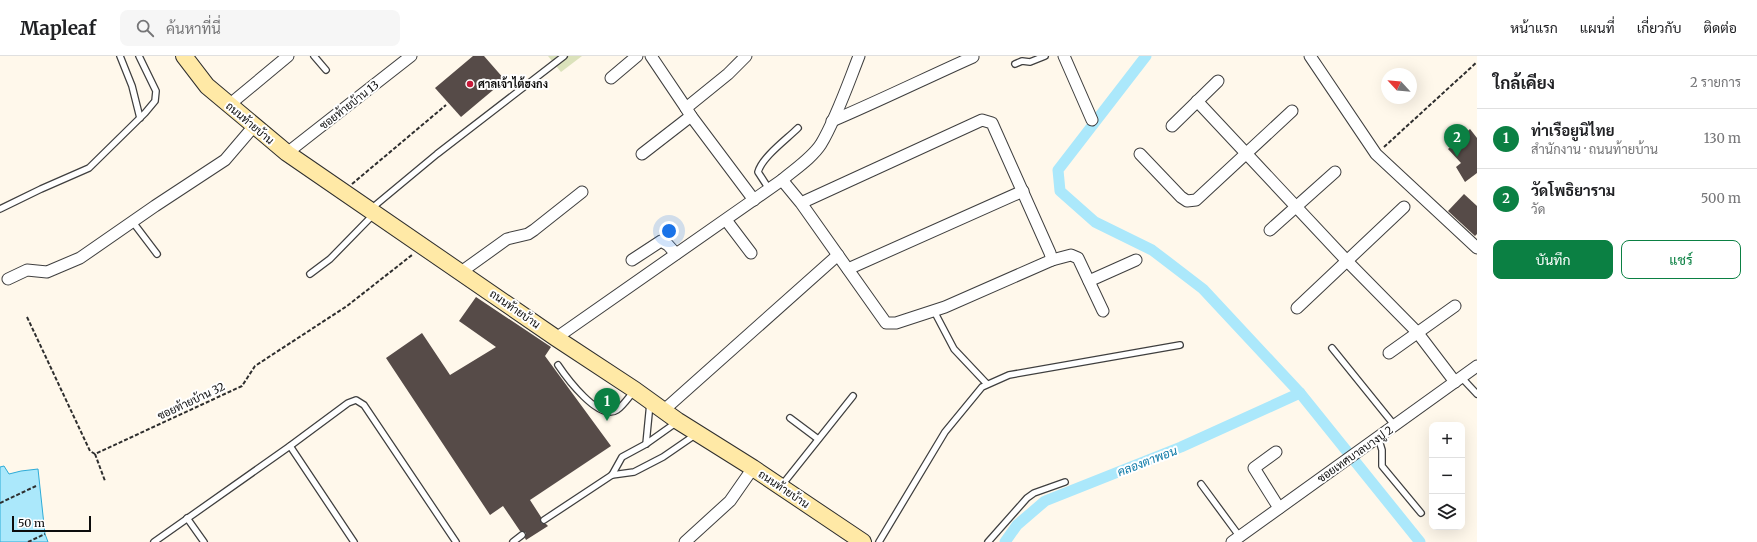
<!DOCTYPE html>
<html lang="th">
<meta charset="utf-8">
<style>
body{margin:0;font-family:Merriweather,Sarabun,serif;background:#f6f6f6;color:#202124}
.controls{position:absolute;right:12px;bottom:12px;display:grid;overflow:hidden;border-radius:8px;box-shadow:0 4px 16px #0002}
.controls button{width:36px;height:36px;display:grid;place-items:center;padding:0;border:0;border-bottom:1px solid #e0e0e0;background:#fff;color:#202124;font:20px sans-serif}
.compass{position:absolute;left:1381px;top:12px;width:36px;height:36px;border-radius:50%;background:#fff;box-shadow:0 4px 16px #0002;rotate:296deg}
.scale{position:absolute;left:12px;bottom:10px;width:79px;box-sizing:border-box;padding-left:4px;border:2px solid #0c0c0c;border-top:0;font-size:11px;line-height:14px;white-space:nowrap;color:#0c0c0c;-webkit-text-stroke:3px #fff;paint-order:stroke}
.you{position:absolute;left:669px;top:175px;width:14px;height:14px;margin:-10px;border:3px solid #fff;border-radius:50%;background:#1a73e8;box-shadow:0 0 0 6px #1a73e833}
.badge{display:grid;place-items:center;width:26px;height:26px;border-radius:50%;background:#0b8043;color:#fff;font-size:13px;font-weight:700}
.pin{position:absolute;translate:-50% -33px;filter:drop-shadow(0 1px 2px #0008)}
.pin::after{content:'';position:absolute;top:21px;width:14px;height:12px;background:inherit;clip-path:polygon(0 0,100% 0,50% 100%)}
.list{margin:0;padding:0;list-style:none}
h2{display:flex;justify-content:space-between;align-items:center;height:52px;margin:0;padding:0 16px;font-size:17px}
h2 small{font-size:13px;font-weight:400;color:#757577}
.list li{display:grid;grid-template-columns:26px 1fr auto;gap:12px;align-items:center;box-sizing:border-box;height:60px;padding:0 16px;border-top:1px solid #e0e0e0}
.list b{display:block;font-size:15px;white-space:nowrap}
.list p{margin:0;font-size:13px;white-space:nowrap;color:#757577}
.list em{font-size:13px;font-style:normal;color:#757577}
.actions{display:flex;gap:8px;padding:12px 16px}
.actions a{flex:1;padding:9px 0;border:1px solid #0b8043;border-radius:8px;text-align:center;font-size:14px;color:#0b8043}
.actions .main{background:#0b8043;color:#fff}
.icon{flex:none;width:22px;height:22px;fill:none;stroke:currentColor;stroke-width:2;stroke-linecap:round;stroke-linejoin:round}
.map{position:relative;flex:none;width:1477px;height:486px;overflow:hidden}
header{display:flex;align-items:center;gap:24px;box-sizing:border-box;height:56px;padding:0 20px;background:#fff;border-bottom:1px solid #e0e0e0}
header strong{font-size:19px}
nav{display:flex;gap:22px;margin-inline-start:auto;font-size:14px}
.search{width:280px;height:36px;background:#f6f6f6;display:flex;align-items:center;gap:10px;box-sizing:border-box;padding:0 14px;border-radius:8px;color:#757577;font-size:15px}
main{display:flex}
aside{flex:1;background:#fff}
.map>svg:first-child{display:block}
.cemetery{fill:#dbe2bb}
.water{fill:#abe8fb;stroke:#2dabd7}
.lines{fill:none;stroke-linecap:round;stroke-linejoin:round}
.canal{stroke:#abe8fb;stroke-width:11}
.building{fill:#564b48}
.lane-casing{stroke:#3f3f3f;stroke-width:8}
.street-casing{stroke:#3f3f3f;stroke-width:13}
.secondary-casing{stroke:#2e2e2e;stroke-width:18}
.path{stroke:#2e2e2e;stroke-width:2;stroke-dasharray:4 2;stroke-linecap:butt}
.lane{stroke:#fff;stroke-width:5.5}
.street{stroke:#fff;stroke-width:11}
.secondary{stroke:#ffe9a6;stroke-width:16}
.poi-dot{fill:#c61a3a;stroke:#fff;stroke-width:1.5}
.labels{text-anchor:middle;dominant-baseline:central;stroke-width:4;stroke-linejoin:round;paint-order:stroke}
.poi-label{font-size:11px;font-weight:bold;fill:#0c0c0c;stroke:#fff;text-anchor:start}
.street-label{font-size:11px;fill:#0c0c0c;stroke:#fff}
.water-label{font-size:12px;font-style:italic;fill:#0c79a7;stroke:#fff}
</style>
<header>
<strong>Mapleaf</strong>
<div class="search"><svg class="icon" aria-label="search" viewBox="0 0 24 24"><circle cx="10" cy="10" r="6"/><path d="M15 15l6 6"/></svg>ค้นหาที่นี่</div>
<nav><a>หน้าแรก</a><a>แผนที่</a><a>เกี่ยวกับ</a><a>ติดต่อ</a></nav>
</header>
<main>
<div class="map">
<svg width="1477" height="486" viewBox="0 0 1477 486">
<rect width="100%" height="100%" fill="#fff8eb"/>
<path class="cemetery" d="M548,0h34l-21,16z"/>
<path class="water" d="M4,410l5,8 12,-3 17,-2 7,65 3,8h-48v-75z"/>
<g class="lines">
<g class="canal">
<path d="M1146,0l-88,114 2,21 35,31 57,28 51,39 97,104 120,149"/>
<path d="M1005,486l12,-17 28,-24 136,-54 119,-54"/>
</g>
</g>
<g class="building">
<path d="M473,0h11l21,24 -44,37 -26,-29z"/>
<path d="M1470,73l7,9v35l-12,9 -9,-15 5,-4 -13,-14z"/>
<path d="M1464,138l13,12v28l-2,2 -27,-25z"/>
<path d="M476,241l75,50 -6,9 66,90 -81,54 11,17v6l5,1 2,2 -22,14 -1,-2 1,-5 -6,-2 -17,-25 -13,9 -104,-157 36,-25 28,42 46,-28 -37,-26z"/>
</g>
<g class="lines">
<g class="lane-casing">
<g id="lane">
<path d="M120,0l12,30 8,32"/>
<path d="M314,0l12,14"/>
<path d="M1015,8l7,-3 8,1 15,-6"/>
<path d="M769,133l-11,-17c4,-15 29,-33 40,-44"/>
<path d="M372,152l65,-54 127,-98"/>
<path d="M0,153l41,-20 48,-21 56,-55 10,-12 1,-10 -17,-35"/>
<path d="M132,165l25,33"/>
<path d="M310,218l20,-15 44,-45"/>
<path d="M934,255l20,38 33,35"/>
<path d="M1332,292l63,78"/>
<path d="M558,309c8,12 41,57 59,45 6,-4 12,-13 17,-19"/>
<path d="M1461,321l16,17"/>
<path d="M790,362l28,21"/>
<path d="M1378,381l4,13v16l39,47"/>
<path d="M646,388l4,-41"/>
<path d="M290,390l64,96"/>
<path d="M612,419l22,-3 29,-15 32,-22"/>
<path d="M1201,428l39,53"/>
<path d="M782,429l71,-89"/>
<path d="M187,462l17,24"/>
<path d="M544,464l68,-45 10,-18 24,-13 31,-22"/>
<path d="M154,486l136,-96 58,-43 8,-3 8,5 92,137"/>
<path d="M513,486l9,-7"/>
<path d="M879,486l66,-110 37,-45 27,-12 171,-30"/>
<path d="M988,486l39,-44 7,-5 31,-11"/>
</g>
</g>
<g class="street-casing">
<g id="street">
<path d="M651,0l35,52"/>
<path d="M1064,0l28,64"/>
<path d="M1310,0l66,98 101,94"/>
<path d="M611,22l26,-22"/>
<path d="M1197,45l149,159 71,72 38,50"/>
<path d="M229,49l59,-49"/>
<path d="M691,60l63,84"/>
<path d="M832,65c47,-20 94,-43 141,-64"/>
<path d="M1172,70l46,-45"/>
<path d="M287,97l124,-97"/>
<path d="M642,98l49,-38 -5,-8 42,-34 18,-18"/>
<path d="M1140,98l41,43 6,4 9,-1 96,-89"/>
<path d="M782,124l19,23 85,120h10l49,-16 107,-47 -2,-7 -58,-130 -10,-3 -181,83"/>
<path d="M726,164l25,33"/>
<path d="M1270,174l65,-58"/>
<path d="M632,204l29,-19 7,4 8,9"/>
<path d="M1052,204l19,-5 7,3 25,53"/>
<path d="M848,213l175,-78"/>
<path d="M461,216l46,-33 21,-5 6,-4 48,-38"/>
<path d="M8,223l19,-9 20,2 33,-14 75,-52 70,-46 29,-34"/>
<path d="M1089,225l47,-21"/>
<path d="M1297,252l107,-101"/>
<path d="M556,282l226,-158c13,-11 30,-22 39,-36 15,-25 27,-60 38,-88"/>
<path d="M1389,297l66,-47"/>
<path d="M664,354l174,-155"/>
<path d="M1276,396l-22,16 25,40"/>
<path d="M685,486l45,-41 23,-33"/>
<path d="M1232,486l245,-176"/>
</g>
</g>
<g class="secondary-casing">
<path id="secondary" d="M184,0l23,30 80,67 269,185 79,52 43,31 75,47 110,74"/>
</g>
<g class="path">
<path d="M1384,91l93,-85"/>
<path d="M352,128l94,-79"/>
<path d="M27,261l63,134 5,3 147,-68 13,-20 92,-60 65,-51"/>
<path d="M95,398l10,27"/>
<path d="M0,447l36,-17"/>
<path d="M28,486l17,-8"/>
</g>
<use href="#lane" class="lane"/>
<use href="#street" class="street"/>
<use href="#secondary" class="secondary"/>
</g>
<circle class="poi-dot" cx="470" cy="28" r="4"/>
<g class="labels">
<g class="poi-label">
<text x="478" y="28">ศาลเจ้าไต้ฮงกง</text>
</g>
<g class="street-label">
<text transform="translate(349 49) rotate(-38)">ซอยท้ายบ้าน 13</text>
<text transform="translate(250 67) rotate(40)">ถนนท้ายบ้าน</text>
<text transform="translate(515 253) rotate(35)">ถนนท้ายบ้าน</text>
<text transform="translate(191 345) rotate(-25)">ซอยท้ายบ้าน 32</text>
<text transform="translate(1355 398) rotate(-35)">ซอยเทศบาลบางปู 2</text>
<text transform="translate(784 433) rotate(34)">ถนนท้ายบ้าน</text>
</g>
<g class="water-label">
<text transform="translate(1147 405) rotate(-21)">คลองตาพอน</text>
</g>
</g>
</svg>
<div class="controls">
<button>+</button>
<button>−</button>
<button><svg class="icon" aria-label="layers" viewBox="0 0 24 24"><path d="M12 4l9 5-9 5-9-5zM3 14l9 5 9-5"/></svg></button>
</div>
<svg class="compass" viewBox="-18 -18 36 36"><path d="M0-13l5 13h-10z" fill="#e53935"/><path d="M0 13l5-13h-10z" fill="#757577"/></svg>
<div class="scale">50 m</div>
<div class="you"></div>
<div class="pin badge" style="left:607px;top:365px">1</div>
<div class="pin badge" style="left:1457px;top:101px">2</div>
</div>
<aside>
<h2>ใกล้เคียง<small>2 รายการ</small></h2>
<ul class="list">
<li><span class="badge">1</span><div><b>ท่าเรือยูนิไทย</b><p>สำนักงาน · ถนนท้ายบ้าน</p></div><em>130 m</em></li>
<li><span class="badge">2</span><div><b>วัดโพธิยาราม</b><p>วัด</p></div><em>500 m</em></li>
</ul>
<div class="actions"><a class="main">บันทึก</a><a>แชร์</a></div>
</aside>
</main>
